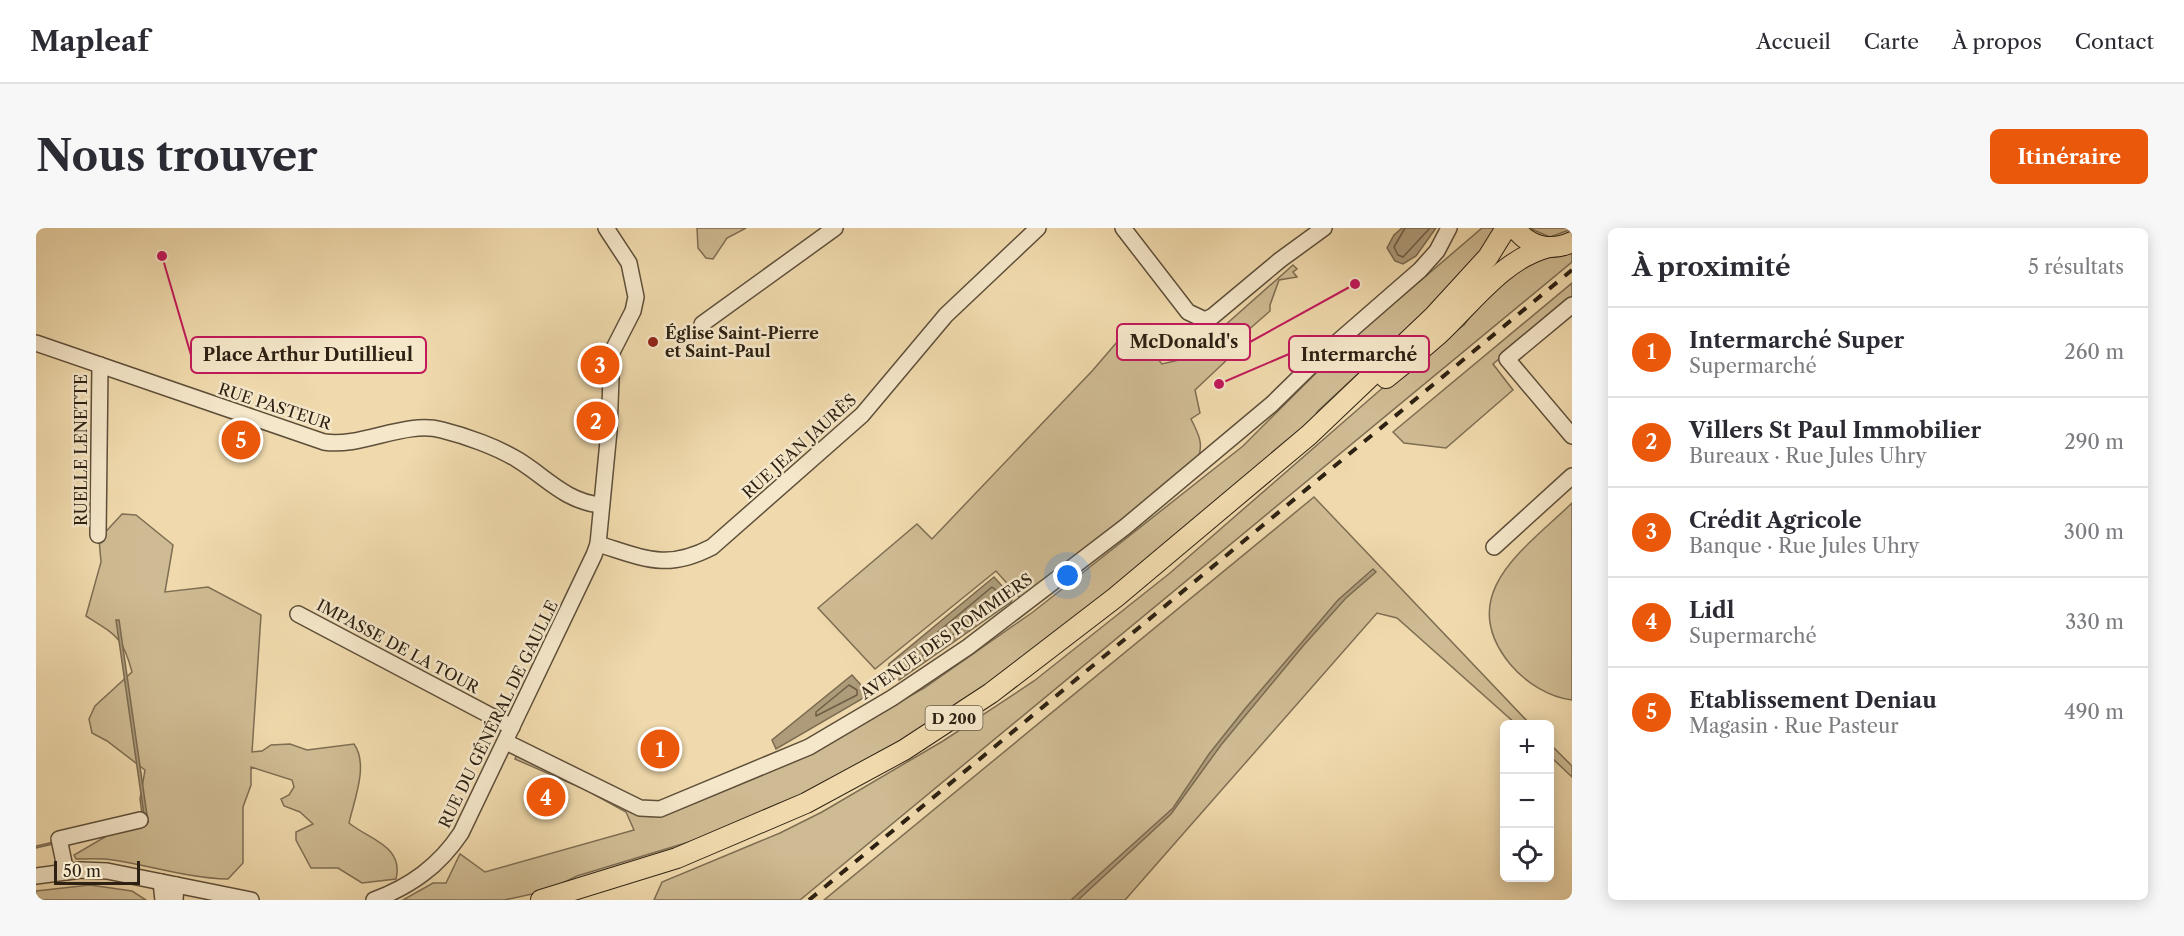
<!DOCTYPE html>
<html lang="fr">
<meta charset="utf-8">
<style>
body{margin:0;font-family:"Libre Caslon Text",serif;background:#f7f7f7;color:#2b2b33}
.controls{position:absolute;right:18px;bottom:18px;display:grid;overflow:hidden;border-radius:9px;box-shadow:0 3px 15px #0003}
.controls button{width:54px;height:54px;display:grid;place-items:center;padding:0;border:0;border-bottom:2px solid #e1e1e2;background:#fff;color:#2b2b33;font:30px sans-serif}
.scale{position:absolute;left:18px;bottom:15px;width:86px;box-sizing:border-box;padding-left:6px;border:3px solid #2d2113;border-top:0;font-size:16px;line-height:21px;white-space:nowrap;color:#2d2113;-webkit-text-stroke:4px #f5e7ca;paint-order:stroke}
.you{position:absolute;left:1032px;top:348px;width:21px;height:21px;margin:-15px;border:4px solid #fff;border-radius:50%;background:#1a73e8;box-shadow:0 0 0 9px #1a73e833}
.badge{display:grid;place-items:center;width:39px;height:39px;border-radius:50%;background:#ea580c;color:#fff;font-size:20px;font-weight:700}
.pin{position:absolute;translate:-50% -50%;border:3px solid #fff;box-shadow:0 2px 6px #0006}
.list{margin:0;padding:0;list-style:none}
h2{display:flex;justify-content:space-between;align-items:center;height:78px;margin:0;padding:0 24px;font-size:26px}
h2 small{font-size:20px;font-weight:400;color:#7c7c81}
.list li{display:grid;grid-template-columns:39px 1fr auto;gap:18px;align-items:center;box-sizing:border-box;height:90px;padding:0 24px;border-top:2px solid #e1e1e2}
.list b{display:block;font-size:22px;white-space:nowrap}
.list p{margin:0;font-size:20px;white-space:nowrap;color:#7c7c81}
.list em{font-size:20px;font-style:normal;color:#7c7c81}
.icon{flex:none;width:33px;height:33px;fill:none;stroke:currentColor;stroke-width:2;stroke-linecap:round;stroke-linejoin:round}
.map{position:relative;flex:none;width:1536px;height:672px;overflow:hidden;border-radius:9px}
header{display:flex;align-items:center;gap:36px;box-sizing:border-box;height:84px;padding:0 30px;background:#fff;border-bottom:2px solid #e1e1e2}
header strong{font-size:28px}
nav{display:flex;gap:33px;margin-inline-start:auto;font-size:21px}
.intro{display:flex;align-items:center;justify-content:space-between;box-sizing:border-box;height:144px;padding:0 36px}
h1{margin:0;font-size:42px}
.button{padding:15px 27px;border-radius:9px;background:#ea580c;color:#fff;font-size:21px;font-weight:700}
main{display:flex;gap:36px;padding:0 36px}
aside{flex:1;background:#fff;border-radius:9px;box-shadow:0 3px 15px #0003}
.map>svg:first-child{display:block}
.green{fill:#cfbb93;stroke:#7e6e53;stroke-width:1.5}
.water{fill:#ae9b79;stroke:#7a6a50;stroke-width:1.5}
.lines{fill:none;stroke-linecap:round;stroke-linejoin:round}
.shore{stroke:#6e5e46;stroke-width:1.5}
.minor-casing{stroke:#5e4f3a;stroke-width:18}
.major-casing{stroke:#2d2113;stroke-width:22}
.minor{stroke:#f5e7ca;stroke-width:15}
.major{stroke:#f0daad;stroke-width:20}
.rail{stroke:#2d2113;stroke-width:4;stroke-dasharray:10 10;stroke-linecap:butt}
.poi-dot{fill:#8f2418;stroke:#f5e7ca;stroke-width:2}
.labels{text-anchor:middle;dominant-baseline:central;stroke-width:5;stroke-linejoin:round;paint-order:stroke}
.shield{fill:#f5e7ca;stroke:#695c4a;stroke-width:1.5}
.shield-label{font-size:15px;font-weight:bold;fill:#2d2113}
.poi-label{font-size:16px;font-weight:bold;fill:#2d2113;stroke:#f5e7ca;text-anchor:start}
.street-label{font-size:16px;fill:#2d2113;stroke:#f5e7ca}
.leader{fill:none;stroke:#c2185b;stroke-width:2}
.callout-dot{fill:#c2185b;stroke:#f5e7ca;stroke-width:2}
.callout{fill:#f5e7ca;stroke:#c2185b;stroke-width:2}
.callout-label{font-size:18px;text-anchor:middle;font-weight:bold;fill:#2d2113}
</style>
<header>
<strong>Mapleaf</strong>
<nav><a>Accueil</a><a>Carte</a><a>À propos</a><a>Contact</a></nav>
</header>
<div class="intro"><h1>Nous trouver</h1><a class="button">Itinéraire</a></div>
<main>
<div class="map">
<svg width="1536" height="672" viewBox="0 0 1536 672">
<rect width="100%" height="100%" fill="#f0daad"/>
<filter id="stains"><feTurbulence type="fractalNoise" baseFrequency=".00333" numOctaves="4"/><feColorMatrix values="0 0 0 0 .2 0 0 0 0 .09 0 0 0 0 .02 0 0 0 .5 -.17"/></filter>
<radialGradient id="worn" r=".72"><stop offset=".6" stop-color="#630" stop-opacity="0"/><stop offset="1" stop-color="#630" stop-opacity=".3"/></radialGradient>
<g class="green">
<path d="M661,0h49l-19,10 -14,21 -7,-1 -8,-10z"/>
<path d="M1446,0h18l-38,49 -144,134 -8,12 -262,221 -94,67 -110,65 -109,52 -158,48 -31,15 -42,9h-101l30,-17h13l14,-29 25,18 149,-42 -8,-18 -40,-22 -71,-31 2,-6 136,62 152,-60 119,-67 109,-76 210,-166 93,-93z"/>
<path d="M1493,0h43v1l-22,8z"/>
<path d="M1536,24v10l-772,638h-146l8,-18 118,-49 42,-21 121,-71 91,-60 136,-108 232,-202 62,-46 17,-23 41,-40z"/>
<path d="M1257,37l4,4 -4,3 4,5 -18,3 -9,25v6l-41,36 1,10 -35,33 5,23 -9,6c7,14 13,25 7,39l-176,142 -26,-29 -121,98 -57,-61 99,-84 15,15 161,-169 37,-43 32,37 21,-5 22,-16z"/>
<path d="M1536,55v15l-79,66 20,26 -67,58 -42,-5 -11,-11z"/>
<path d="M1278,269l216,227h-14l-119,-106 -20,-5 -252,287h-301z"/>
<path d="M1536,275v197c-24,-3 -47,-18 -62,-36 -57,-70 16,-116 62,-161z"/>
<path d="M86,286l14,1 37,30 -8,47 43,-5 53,28 -9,137 10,-1 9,-6 19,-1 17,6 47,-6c15,21 0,56 -5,79 21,17 55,23 47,56l-34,4 -24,-15h-27l-15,-28v-8l17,-8 -13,-12 -16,-6 -3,-7 8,-4 5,-8 -2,-7 -41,-13v18l-8,22v56l-15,16c-40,-1 -76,-13 -115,-19 -12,-2 -25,-1 -37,-1l-2,-4 31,-18 3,-12 34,-11 -2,-15 5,-29 -38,-29 -15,-8 -3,-14 6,-13 37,-34c-9,-35 -16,-37 -46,-56l15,-54 -2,-23z"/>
<path d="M1514,516l22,22v11l-22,-21z"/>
<path d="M54,657l42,6 14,9h-110v-9z"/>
</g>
<g class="water">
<path d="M1366,0h34l-20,28 -13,8 -8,-3 -8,-13 7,-13z"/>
<path d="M1337,341l3,3 -30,26 -43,48 -82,99 -50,69 -93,86h-7l102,-92 36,-54 35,-44 94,-110z"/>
<path d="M958,349l19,21 -2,4 -112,78 -11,-12 1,-4z"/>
<path d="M80,392h3l29,202 -112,26v-2l109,-24z"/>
<path d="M816,447l17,19 -2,2 -91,53 -4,-9z"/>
</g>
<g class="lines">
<g class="shore">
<path d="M1369,0l-11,19 4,8 5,2 27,-29"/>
<path d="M956,359l11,9v4l-101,70h-4v-5z"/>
<path d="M813,457l8,5v5l-41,21v-4z"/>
</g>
<g class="minor-casing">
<g id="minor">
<path d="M1087,0l65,84 17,8 8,-4 67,-56 44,-32"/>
<path d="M1536,77l-65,54 65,77"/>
<path d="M666,96l133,-96"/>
<path d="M0,115l288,99c38,6 81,-22 118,-12 24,6 55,17 76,30 28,17 48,42 83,45"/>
<path d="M62,307l2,-170"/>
<path d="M562,316c46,14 68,27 114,3l150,-132 84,-100 92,-87"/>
<path d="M1458,319l78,-71"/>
<path d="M262,386l214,113"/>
<path d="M470,514l134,66 20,1 149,-62 83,-49 76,-51 157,-120 147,-123 47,-46 101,-88 17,-19 12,-23"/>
<path d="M30,644l-7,-33 81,-19"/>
<path d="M0,648l45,-6 26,1 144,29"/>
<path d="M125,654l2,18"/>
<path d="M139,672l1,-15"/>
<path d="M338,672c37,-14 65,-34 87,-67l133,-278 4,-11 11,-113 3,-79 21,-41 3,-14 -7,-34 -23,-35"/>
</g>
</g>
<g class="major-casing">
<g id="major">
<path d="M1479,0c14,19 36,24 57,14"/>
<path d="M1350,150c18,-14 36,-29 53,-44 33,-31 65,-76 110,-87"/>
<path d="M505,672l136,-42 129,-55 98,-53 87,-57 125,-96 193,-162 125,-119 54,-59 18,-29"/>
</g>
</g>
<use href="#minor" class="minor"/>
<use href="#major" class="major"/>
<path class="rail" d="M773,672l763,-630"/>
</g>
<circle class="poi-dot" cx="617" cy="114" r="6"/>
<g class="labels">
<rect class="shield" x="889.5" y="478" width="57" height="24" rx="4.5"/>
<g class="shield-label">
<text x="918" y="490">D 200</text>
</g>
<g class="poi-label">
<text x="629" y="105">Église Saint-Pierre<tspan x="629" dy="18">et Saint-Paul</tspan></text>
</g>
<g class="street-label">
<text transform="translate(239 178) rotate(18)">RUE PASTEUR</text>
<text transform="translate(763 218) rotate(-42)">RUE JEAN JAURÈS</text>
<text transform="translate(45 222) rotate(-90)">RUELLE LENETTE</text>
<text transform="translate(910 408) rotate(-35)">AVENUE DES POMMIERS</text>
<text transform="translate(362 418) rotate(28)">IMPASSE DE LA TOUR</text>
<text transform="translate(462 486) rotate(-64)">RUE DU GÉNÉRAL DE GAULLE</text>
</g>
</g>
<path class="leader" d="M1319 56L1214 114M1183 156L1253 126M126 28L155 127"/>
<g class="callout-dot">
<circle cx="1319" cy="56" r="6"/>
<circle cx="1183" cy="156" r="6"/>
<circle cx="126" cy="28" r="6"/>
</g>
<g class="callout">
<rect x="1081" y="96" width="133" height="36" rx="6"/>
<rect x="1253" y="108" width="140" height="36" rx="6"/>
<rect x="155" y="109" width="235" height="36" rx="6"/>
</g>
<g class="callout-label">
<text x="1148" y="120">McDonald's</text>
<text x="1323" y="133">Intermarché</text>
<text x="272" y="133">Place Arthur Dutillieul</text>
</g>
<rect width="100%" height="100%" filter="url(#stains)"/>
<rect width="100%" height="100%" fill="url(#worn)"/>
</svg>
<div class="controls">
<button>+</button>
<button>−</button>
<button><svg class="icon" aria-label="locate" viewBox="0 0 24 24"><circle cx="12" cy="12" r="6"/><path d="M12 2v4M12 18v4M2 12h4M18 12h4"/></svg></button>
</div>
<div class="scale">50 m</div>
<div class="you"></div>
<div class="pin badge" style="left:624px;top:521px">1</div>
<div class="pin badge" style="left:560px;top:193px">2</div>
<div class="pin badge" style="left:564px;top:137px">3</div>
<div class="pin badge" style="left:510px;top:569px">4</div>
<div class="pin badge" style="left:205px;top:212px">5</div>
</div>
<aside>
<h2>À proximité<small>5 résultats</small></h2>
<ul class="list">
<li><span class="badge">1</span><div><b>Intermarché Super</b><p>Supermarché</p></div><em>260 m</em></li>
<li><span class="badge">2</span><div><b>Villers St Paul Immobilier</b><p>Bureaux · Rue Jules Uhry</p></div><em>290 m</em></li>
<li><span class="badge">3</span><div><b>Crédit Agricole</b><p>Banque · Rue Jules Uhry</p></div><em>300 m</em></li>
<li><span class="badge">4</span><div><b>Lidl</b><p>Supermarché</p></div><em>330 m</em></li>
<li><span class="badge">5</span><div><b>Etablissement Deniau</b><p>Magasin · Rue Pasteur</p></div><em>490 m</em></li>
</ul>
</aside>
</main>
